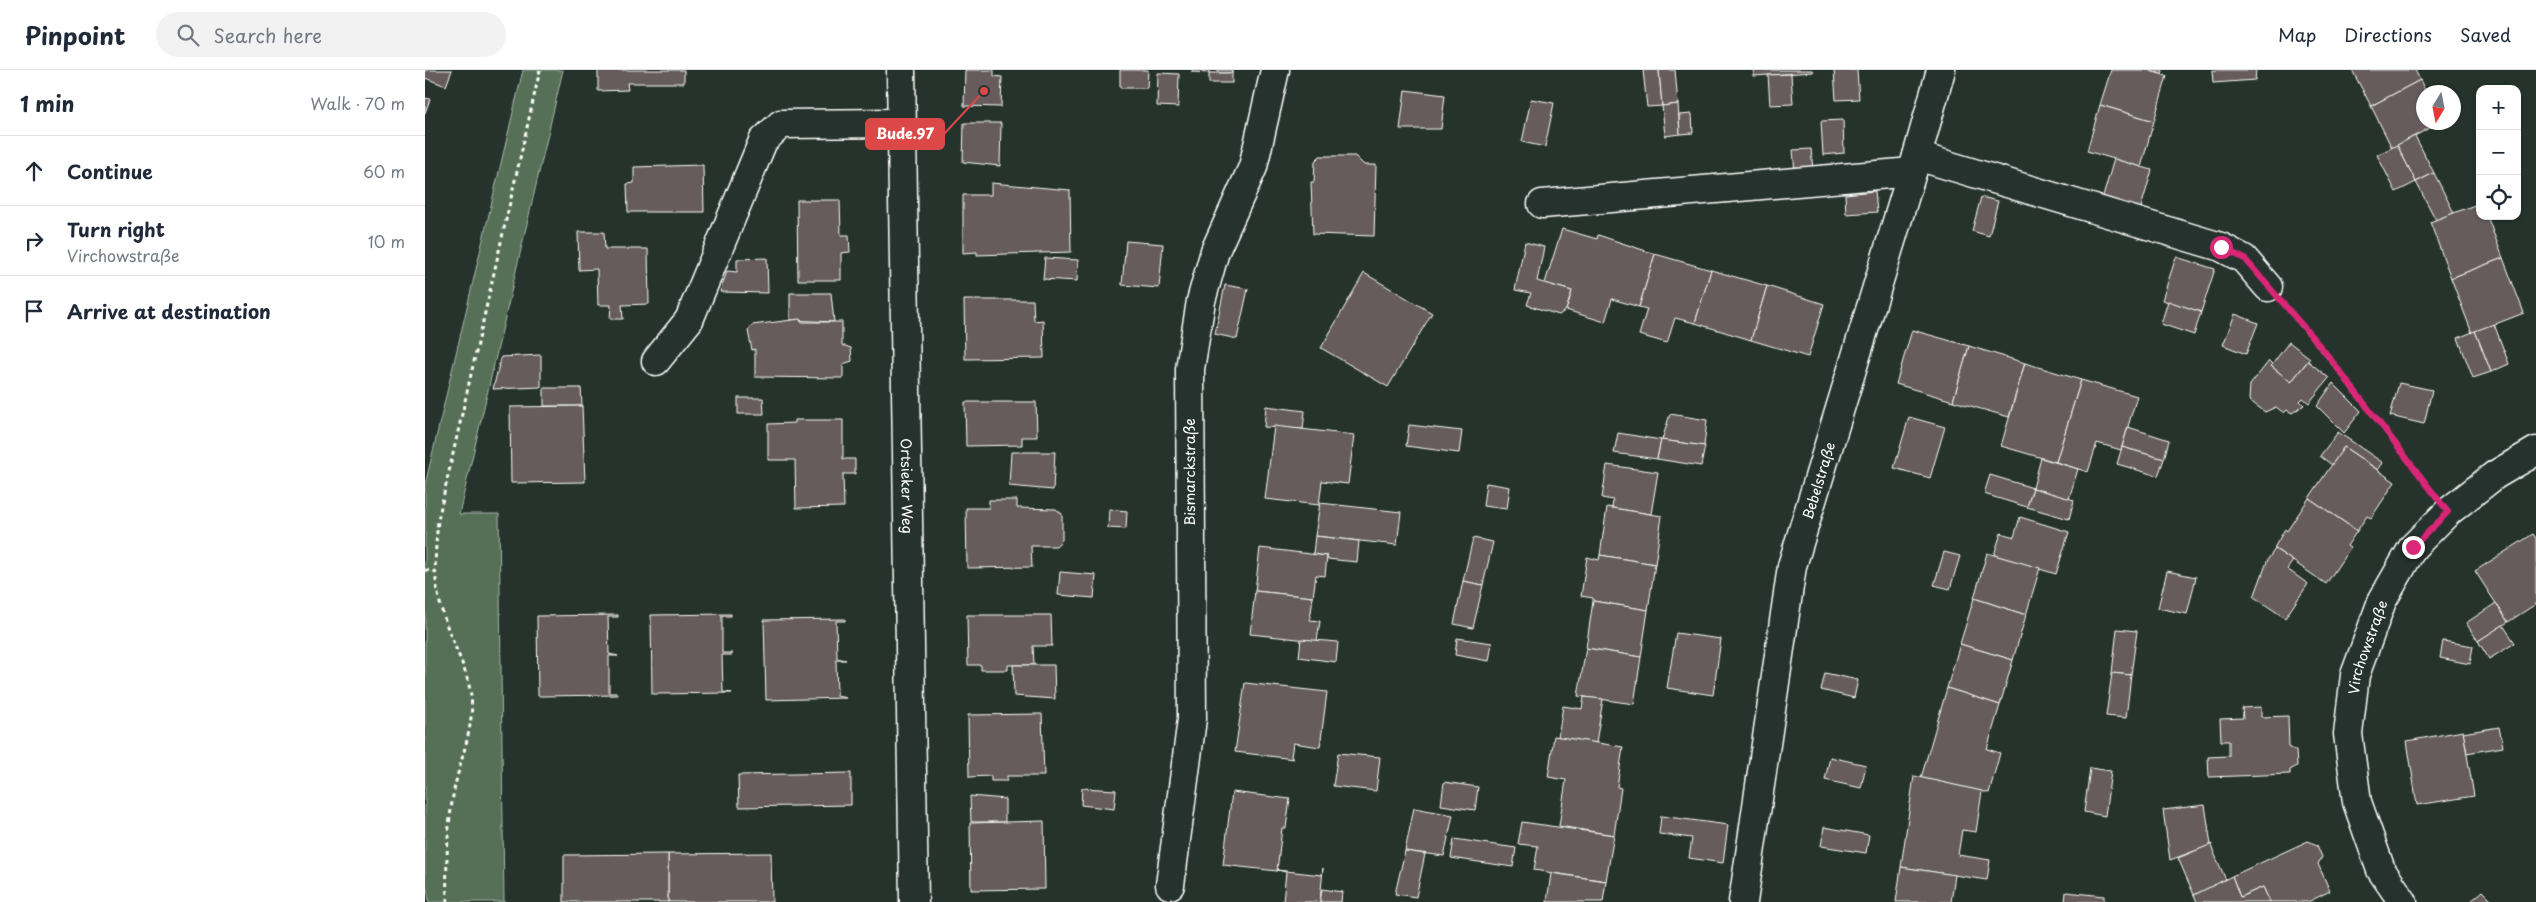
<!DOCTYPE html>
<meta charset="utf-8">
<style>
body{margin:0;font-family:"Playpen Sans",sans-serif;background:#f2f2f3;color:#1f2937}
.controls{position:absolute;right:15px;top:15px;display:grid;overflow:hidden;border-radius:10px;box-shadow:0 1px 4px #0004}
.controls button{width:45px;height:45px;display:grid;place-items:center;padding:0;border:0;border-bottom:1px solid #e0e1e3;background:#fff;color:#1f2937;font:25px sans-serif}
.compass{position:absolute;left:1991px;top:15px;width:45px;height:45px;border-radius:50%;background:#fff;box-shadow:0 1px 4px #0004;rotate:190deg}
.stop{position:absolute;width:15px;height:15px;margin:-11px;border:4px solid #db2777;border-radius:50%;background:#fff}
.stop.end{background:#db2777;border-color:#fff;box-shadow:0 1px 5px #0008}
.list{margin:0;padding:0;list-style:none}
h2{display:flex;justify-content:space-between;align-items:center;height:65px;margin:0;padding:0 20px;font-size:21px}
h2 small{font-size:16px;font-weight:400;color:#747a83}
.list li{display:grid;grid-template-columns:32px 1fr auto;gap:15px;align-items:center;box-sizing:border-box;height:70px;padding:0 20px;border-top:1px solid #e0e1e3}
.list b{display:block;font-size:19px;white-space:nowrap}
.list p{margin:0;font-size:16px;white-space:nowrap;color:#747a83}
.list em{font-size:16px;font-style:normal;color:#747a83}
.icon{flex:none;width:28px;height:28px;fill:none;stroke:currentColor;stroke-width:2;stroke-linecap:round;stroke-linejoin:round}
.map{position:relative;flex:none;width:2111px;height:832px;overflow:hidden}
header{display:flex;align-items:center;gap:30px;box-sizing:border-box;height:70px;padding:0 25px;background:#fff;border-bottom:1px solid #e0e1e3}
header strong{font-size:24px}
nav{display:flex;gap:28px;margin-inline-start:auto;font-size:18px}
.search{width:350px;height:45px;background:#f2f2f3;display:flex;align-items:center;gap:12px;box-sizing:border-box;padding:0 18px;border-radius:28px;color:#747a83;font-size:19px}
main{display:flex}
aside{flex:1;background:#fff}
.map>svg:first-child{display:block}
.green{fill:#547057;stroke:#aab8ab}
.building{fill:#665b5d;stroke:#fff}
.lines{fill:none;stroke-linecap:round;stroke-linejoin:round}
.minor-casing{stroke:#fff;stroke-width:31}
.path{stroke:#fff;stroke-width:3;stroke-dasharray:4 4;stroke-linecap:butt}
.minor{stroke:#26332d;stroke-width:28}
.route{stroke:#db2777;stroke-width:6}
.labels{text-anchor:middle;dominant-baseline:central;stroke-width:4;stroke-linejoin:round;paint-order:stroke}
.street-label{font-size:14px;fill:#fff;stroke:#26332d}
.leader{fill:none;stroke:#dc4848;stroke-width:2}
.callout-dot{fill:#dc4848;stroke:#26332d;stroke-width:2}
.callout{fill:#dc4848;stroke:#dc4848;stroke-width:2}
.callout-label{font-size:15px;text-anchor:middle;font-weight:bold;fill:#fff}
</style>
<header>
<strong>Pinpoint</strong>
<div class="search"><svg class="icon" aria-label="search" viewBox="0 0 24 24"><circle cx="10" cy="10" r="6"/><path d="M15 15l6 6"/></svg>Search here</div>
<nav><a>Map</a><a>Directions</a><a>Saved</a></nav>
</header>
<main>
<aside>
<h2>1 min<small>Walk · 70 m</small></h2>
<ul class="list">
<li><svg class="icon" aria-label="ahead" viewBox="0 0 24 24"><path d="M12 20V5M6 11l6-6 6 6"/></svg><div><b>Continue</b></div><em>60 m</em></li>
<li><svg class="icon" aria-label="right" viewBox="0 0 24 24"><path d="M7 20v-9h11M14 6l5 5-5 5"/></svg><div><b>Turn right</b><p>Virchowstraße</p></div><em>10 m</em></li>
<li><svg class="icon" aria-label="arrive" viewBox="0 0 24 24"><path d="M6 21V4h12l-3 4 3 4H6"/></svg><div><b>Arrive at destination</b></div></li>
</ul>
</aside>
<div class="map">
<svg width="2111" height="832" viewBox="0 0 2111 832">
<rect width="100%" height="100%" fill="#26332d"/>
<filter id="ink" filterUnits="userSpaceOnUse"><feTurbulence type="fractalNoise" baseFrequency=".02" numOctaves="2"/><feDisplacementMap in="SourceGraphic" scale="10" xChannelSelector="R" yChannelSelector="G"/><feConvolveMatrix kernelMatrix="1 2 1 2 8 2 1 2 1" color-interpolation-filters="sRGB"/></filter>
<g filter="url(#ink)">
<path class="green" d="M98,0h40l-104,444h40l5,388h-75l-4,-28v-389z"/>
<g class="building">
<path d="M0,0h27l-6,16 -21,-8z"/>
<path d="M173,0h86v13h-57l1,7 -30,1z"/>
<path d="M540,0h29v6l8,1 -1,30 -37,-1z"/>
<path d="M695,0h28l-1,18h-27z"/>
<path d="M767,0h17v3l-17,-1z"/>
<rect x="793" y="0" width="14" height="3"/>
<path d="M1218,0h16l3,36 -15,1z"/>
<path d="M1234,0h16l3,34 -16,2z"/>
<path d="M1329,0h58l1,2 -59,4z"/>
<path d="M1409,0h23l2,29 -23,1z"/>
<path d="M1686,0h36l20,6 -13,45 -54,-16z"/>
<path d="M1722,0h16l-1,4z"/>
<path d="M1787,0h44l-1,10 -42,3z"/>
<path d="M1927,0h63l5,10 -49,26z"/>
<path d="M733,3l21,1 -1,33 -21,-1z"/>
<rect x="784" y="3" width="23" height="10"/>
<path d="M1366,4l2,30 -23,1 -2,-30z"/>
<path d="M1995,10l6,12h-3v30h18l-49,26 -21,-42z"/>
<path d="M980,20l40,5 -4,34h-41z"/>
<path d="M0,28l5,1 -5,14z"/>
<path d="M1106,29l23,4 -9,44 -23,-5z"/>
<path d="M1253,34l2,30 -15,2 -3,-30z"/>
<path d="M1675,35l54,16 -13,46 -54,-16z"/>
<path d="M1267,44l1,19 -13,1 -1,-19z"/>
<path d="M1418,50l1,33 -21,2 -2,-34z"/>
<path d="M539,53h37l-1,43 -37,-4z"/>
<path d="M1990,66l19,37 -18,9 -19,-37z"/>
<path d="M1972,75l19,37 -20,10 -19,-37z"/>
<path d="M1386,79l2,21 -18,2 -2,-22z"/>
<path d="M895,86h35l9,9h12l-2,71 -61,-2 -2,-52h3l1,-21z"/>
<path d="M1689,89l38,11 -12,41 -38,-11z"/>
<path d="M278,95l1,47h-76l-1,-28 7,-1v-16z"/>
<path d="M2009,103l20,40 -18,7 -20,-38z"/>
<path d="M566,113l79,7 1,62 -94,3v-3l-14,1v-58h28z"/>
<path d="M1450,121l2,21 -31,2 -1,-20z"/>
<path d="M1556,127l17,4 -9,35 -17,-5z"/>
<path d="M372,130h43l1,35h8l1,17 -9,1v27h-43z"/>
<path d="M2055,133v13h7l16,42 -52,20 -21,-56z"/>
<path d="M1137,159l35,10 1,-4 57,19 -16,53 -27,-8 -7,23 -39,-12 6,-19 -27,-8z"/>
<path d="M153,162h26l1,17h43l1,55 -27,1 1,14h-13l1,-14h-13l-1,-36 -18,1z"/>
<path d="M701,171l37,3 -4,44 -37,-3z"/>
<path d="M1100,172l19,5 -7,34 35,10 -6,19 -7,5 -32,-10 4,-12 -16,-3z"/>
<path d="M1230,184l56,16 -16,53 -20,-5 -8,25 -28,-8 8,-26 -8,-2z"/>
<path d="M1751,187l39,12 -14,43 -39,-12z"/>
<path d="M342,188l1,35 -48,-1 7,-21 10,1v-13z"/>
<path d="M620,188l33,2 -1,21 -34,-2z"/>
<path d="M2078,188l21,55 -52,20 -21,-55z"/>
<path d="M1286,200l56,16 -16,54 -56,-17z"/>
<path d="M939,203l68,40 -44,74 -67,-39z"/>
<path d="M800,215l23,4 -11,50 -22,-5z"/>
<path d="M1342,216l57,18 -16,53 -57,-17z"/>
<path d="M365,223h41l3,29 -44,-2z"/>
<path d="M539,230h69l1,21 9,-1 1,38 -79,1z"/>
<path d="M1743,231l33,11 -7,23 -33,-11z"/>
<path d="M1810,244l23,9 -12,31 -23,-9z"/>
<path d="M375,249l1,3h41v23l9,3 1,13 -9,3v14l-88,-1v-28l-3,1 -4,-19 4,-6z"/>
<path d="M2069,254l15,40 -18,8 -16,-41z"/>
<path d="M1487,260l57,16 -16,55 -57,-17z"/>
<path d="M2050,261l16,41 -18,6 -15,-40z"/>
<path d="M1864,272l21,16 -19,24 -20,-16z"/>
<path d="M1544,276l56,17 -16,54 -56,-16z"/>
<path d="M116,285v32l-48,2 8,-32z"/>
<path d="M1844,291l3,3 -1,2 20,16 17,-21 21,17 -20,25 -6,-5 -3,3 4,4 -12,8 -5,-3 -3,3 -8,-6 -11,5 -16,-12 1,-15z"/>
<path d="M1600,293l56,17 -25,82 -55,-16z"/>
<path d="M1656,310l56,16 -16,54 -24,-7 -9,29 -32,-10z"/>
<path d="M1908,313l28,28 -17,22 -27,-27z"/>
<path d="M1974,313l33,7 -8,34 -34,-8z"/>
<path d="M119,318h37l1,18h-38z"/>
<path d="M313,328h25l1,16h-26z"/>
<path d="M540,332h71l1,35h-15v8l-56,1z"/>
<path d="M157,336l3,76 -74,1 -1,-76z"/>
<path d="M841,336l39,5 -2,18 -39,-2z"/>
<path d="M1245,344l37,6 -3,26 -42,-6z"/>
<path d="M1484,347l36,10 -15,51 -36,-10z"/>
<path d="M370,350h48v39h12v15h-12l1,33 -48,1 -1,-48h-27v-36l27,-1z"/>
<path d="M984,355l53,6 -3,22 -53,-7z"/>
<path d="M849,356l80,9 -6,49 -26,-3 -3,24 -54,-6z"/>
<path d="M1703,357l41,13 -5,19 -42,-12z"/>
<path d="M1913,362l45,31 -5,7 -34,-23 -12,18 -12,-9z"/>
<path d="M1193,363l43,7 -4,19 -43,-6z"/>
<path d="M1236,370l44,6 -4,20 -44,-7z"/>
<path d="M1697,377l42,12 -6,17 -41,-12z"/>
<path d="M1919,377l51,35 -24,36 -4,-2 -10,15 -48,-33z"/>
<path d="M586,382h44l-2,38 -44,-4z"/>
<path d="M1616,388l37,11 -9,30 -36,-11z"/>
<path d="M1182,395l51,7 -7,42 -39,-6 1,-8 -11,-2z"/>
<path d="M1565,405l43,13 -6,19 -43,-13z"/>
<path d="M1061,413l24,4 -3,22 -24,-3z"/>
<path d="M1608,418l41,12 -5,19 -42,-12z"/>
<path d="M1884,428l48,33 -10,15 3,2 -24,36 -52,-36 11,-19 2,2z"/>
<path d="M564,430h28v8l39,1 6,5v26l-6,6h-25l1,21 -65,1 -1,-60h23z"/>
<path d="M895,433l81,9 -4,33 -82,-9z"/>
<path d="M1182,437l55,9 -7,48 -55,-9z"/>
<path d="M684,439l18,2 -1,18 -18,-1z"/>
<path d="M1595,447l49,15 -13,42 -62,-19 7,-22 13,4z"/>
<path d="M2108,464l3,4v66l-28,18 -33,-51z"/>
<path d="M890,466l44,5 -2,21 -30,-3v-3l-14,-2z"/>
<path d="M1048,468l20,4 -10,43 -20,-4z"/>
<path d="M835,478l67,8 -2,20 -9,-1 -3,22 -58,-6z"/>
<path d="M1850,479l18,12 -6,8 21,15 -23,34 -31,-21 14,-38z"/>
<path d="M1519,482l16,4 -10,33 -16,-4z"/>
<path d="M1562,483l53,15 -14,47 -52,-17z"/>
<path d="M1175,485l55,9 -7,46 -55,-9v-3l-12,-2 6,-39 12,3z"/>
<path d="M1742,501l29,6 -9,37 -29,-6z"/>
<path d="M635,502l36,3 -2,23 -36,-3z"/>
<path d="M1038,511l20,4 -10,43 -19,-4z"/>
<path d="M830,521l58,6 -3,23 10,1 -3,20 -67,-7z"/>
<path d="M1549,528l52,17 -13,45 -53,-16z"/>
<path d="M1168,531l55,9 -7,47 -55,-9z"/>
<path d="M2071,533l12,19 -30,19 -12,-18z"/>
<path d="M306,544v2h-9v37h10v2h-10l1,37 9,1 -80,1 -1,-79z"/>
<path d="M193,545v2h-10l1,37 9,2h-9v37h9v2l-80,1 -1,-80z"/>
<path d="M542,545h84l1,31h-19l1,19h-26v5h-27v-5h-13z"/>
<path d="M420,549v2h-9l1,37 9,2h-10l1,36 9,2 -80,2 -2,-80z"/>
<path d="M2078,555l12,18 -26,16 -11,-18z"/>
<path d="M1692,559l20,2 -6,44 -19,-2z"/>
<path d="M1251,563l45,6 -8,56 -46,-7z"/>
<path d="M1032,568l35,5 -3,18 -34,-6z"/>
<path d="M876,569l37,3 -2,20 -37,-5z"/>
<path d="M2018,571l30,5 -3,18 -30,-6z"/>
<path d="M1535,574l53,16 -13,45 -53,-17z"/>
<path d="M1161,578l55,9 -7,47 -56,-8z"/>
<path d="M588,595h41l1,34 -41,-3z"/>
<path d="M1400,603l33,7 -4,18 -33,-8z"/>
<path d="M1687,603l19,2 -5,43 -20,-2z"/>
<path d="M820,613l82,9 -7,55 -27,-4 -2,14 3,2 -59,-7z"/>
<path d="M1522,618l53,17 -13,44 13,4 -11,40 -68,-15z"/>
<path d="M1159,627l19,2 -7,44 -38,-6 5,-31 19,3z"/>
<path d="M1836,637v10l27,-1 1,31 7,4 1,15 -7,4v4l-81,3 -1,-20 21,-1v-15h-8l-1,-22 23,-1 -1,-10z"/>
<path d="M617,644l2,62h-37v5h-16v-5l-22,1 -1,-62z"/>
<path d="M2074,657l4,20 -36,6 -4,-20z"/>
<path d="M2038,661l11,65 -57,9 -10,-64z"/>
<path d="M1129,666l69,11 -6,40 4,1 -7,47 -55,-9 7,-46 -18,-3z"/>
<path d="M913,683l42,4 -4,34 -43,-5z"/>
<path d="M1405,687l36,8 -5,23 -36,-8z"/>
<path d="M1665,698l21,3 -6,45 -21,-4z"/>
<path d="M426,703v32l-112,2 -1,-32z"/>
<path d="M1489,706l68,15 -6,41 -14,-2 -4,25 32,5 -3,20 -86,-13z"/>
<path d="M1019,712l34,5 -3,23 -34,-5z"/>
<path d="M657,718l34,2 -2,19 -33,-4z"/>
<path d="M807,722l58,7 -4,29h-4l-5,43 -54,-6z"/>
<path d="M545,726l35,3v23h-34z"/>
<path d="M1780,735l6,40 -41,15 -7,-50z"/>
<path d="M989,738l39,7 -9,41 -39,-5z"/>
<path d="M1236,746l67,9 -5,38 -34,-5 3,-20 -33,-4z"/>
<path d="M619,751l1,68 -74,1 -1,-67z"/>
<path d="M1097,752l92,13 -8,46 -72,-11 4,-24 -20,-2z"/>
<path d="M1399,757l45,8 -3,18 -45,-7z"/>
<path d="M1029,769l62,9 -3,19 -62,-9z"/>
<path d="M1883,771l9,4 5,12 -4,7 12,27 -22,11h-38l-7,-15 -23,10 -8,-21z"/>
<path d="M1787,774l-1,2 15,34 -32,15 -16,-37z"/>
<path d="M980,781l20,3 -9,43 -21,-3z"/>
<path d="M346,783l1,49h-104v-48z"/>
<path d="M243,784v48h-104v-47z"/>
<path d="M1476,797l54,8 -4,27h-55z"/>
<path d="M898,798l-3,34h-37l3,-30 -9,-2 45,5z"/>
<path d="M1126,803l55,8 -3,21h-56z"/>
<path d="M1807,806l8,21 23,-10 7,15h-73l-3,-7z"/>
<path d="M897,819l20,3 -1,10h-21z"/>
<path d="M2058,821l11,11h-24z"/>
<path d="M1641,822l38,4v6h-39z"/>
</g>
<g class="lines">
<g class="minor-casing">
<g id="minor">
<path id="s1" d="M476,0l13,832"/>
<path d="M1492,86l304,91 23,12 24,28"/>
<path d="M1117,134l370,-32"/>
<path d="M231,291l33,-41 74,-179 18,-17 121,-1"/>
<path d="M745,815l22,-166 -2,-350 11,-68 14,-50 38,-84 22,-97"/>
<path id="s2" d="M1318,832l49,-336 125,-410 24,-86"/>
<path id="s3" d="M1978,832l-22,-32 -24,-68 -9,-68 7,-59 27,-74 31,-54 35,-35 47,-37 41,-24"/>
</g>
</g>
<g class="path">
<path d="M1865,242l34,40 102,131"/>
<path d="M0,500l9,1"/>
<path d="M22,832c-1,-35 0,-71 6,-106 5,-32 22,-67 18,-100 -4,-29 -19,-52 -27,-79 -12,-37 -9,-60 -6,-97l102,-450"/>
</g>
<use href="#minor" class="minor"/>
</g>
</g>
<g class="lines" filter="url(#ink)">
<path class="route" d="M1796,177l24,12 80,93 123,160 -35,35"/>
</g>
<g class="labels">
<g class="street-label">
<text transform="translate(764 402) rotate(-90)">Bismarckstraße</text>
<text stroke="none"><textPath href="#s2" startOffset="429">Bebelstraße</textPath></text>
<text stroke="none"><textPath href="#s1" startOffset="416">Ortsieker Weg</textPath></text>
<text stroke="none"><textPath href="#s3" startOffset="269">Virchowstraße</textPath></text>
</g>
</g>
<path class="leader" d="M559 21L519 64"/>
<circle class="callout-dot" cx="559" cy="21" r="5"/>
<rect class="callout" x="441" y="49" width="78" height="30" rx="5"/>
<g class="callout-label">
<text x="480" y="69">Bude.97</text>
</g>
</svg>
<div class="controls">
<button>+</button>
<button>−</button>
<button><svg class="icon" aria-label="locate" viewBox="0 0 24 24"><circle cx="12" cy="12" r="6"/><path d="M12 2v4M12 18v4M2 12h4M18 12h4"/></svg></button>
</div>
<svg class="compass" viewBox="-18 -18 36 36"><path d="M0-13l5 13h-10z" fill="#e53935"/><path d="M0 13l5-13h-10z" fill="#747a83"/></svg>
<div class="stop" style="left:1796px;top:177px"></div>
<div class="stop end" style="left:1988px;top:477px"></div>
</div>
</main>
